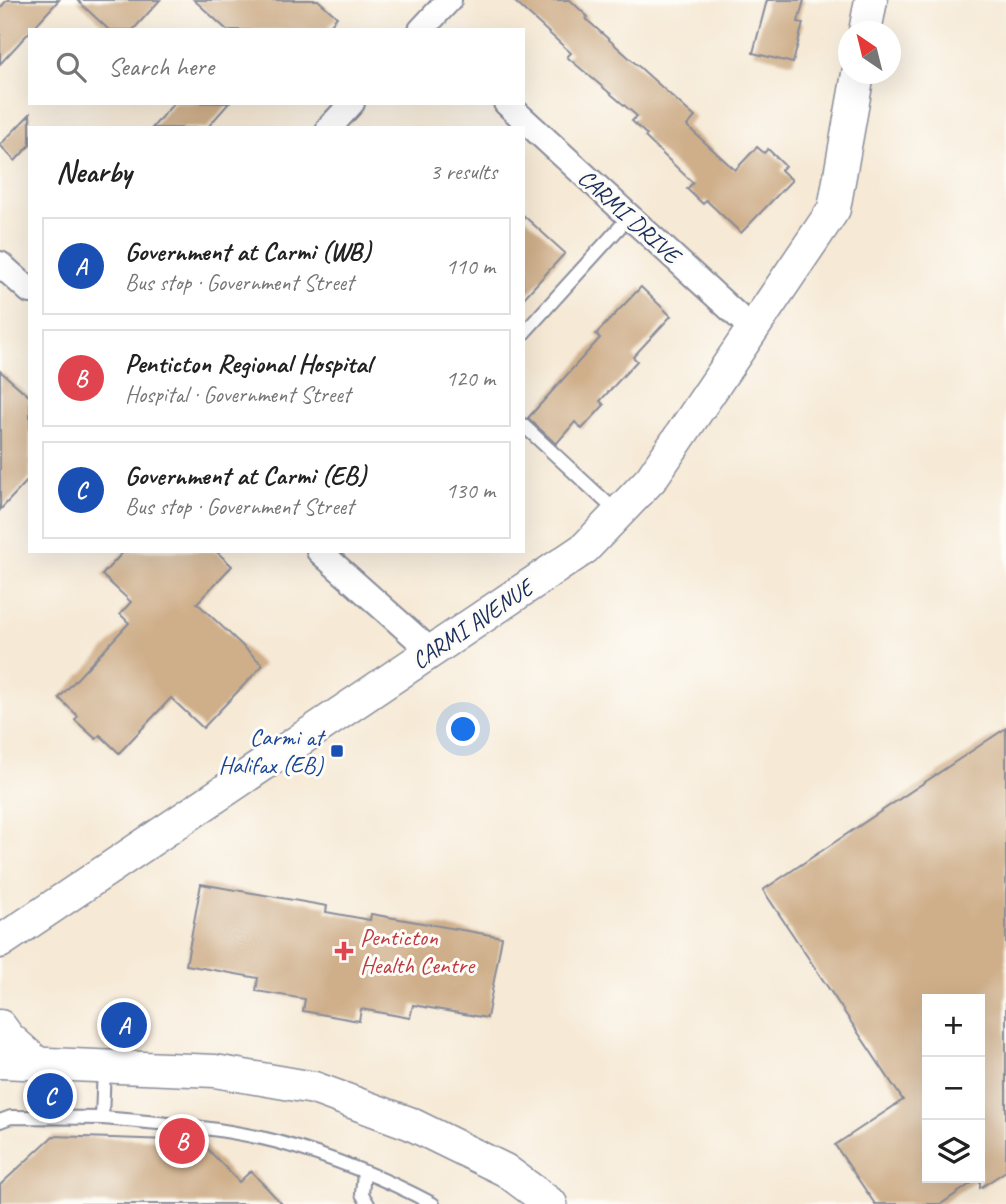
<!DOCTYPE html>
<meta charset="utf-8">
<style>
body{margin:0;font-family:Caveat,sans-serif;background:#f2f2f2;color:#222}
.controls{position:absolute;right:21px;bottom:21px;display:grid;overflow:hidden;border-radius:0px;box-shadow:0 7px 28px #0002}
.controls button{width:63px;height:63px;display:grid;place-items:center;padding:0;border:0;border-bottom:2px solid #e0e0e0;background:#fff;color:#222;font:35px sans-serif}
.compass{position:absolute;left:838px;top:21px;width:63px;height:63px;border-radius:50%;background:#fff;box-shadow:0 7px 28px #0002;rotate:325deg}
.you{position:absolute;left:464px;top:730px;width:24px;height:24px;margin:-18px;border:5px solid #fff;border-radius:50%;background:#1a73e8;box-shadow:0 0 0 10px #1a73e833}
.badge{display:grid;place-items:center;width:46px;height:46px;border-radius:50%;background:#db2777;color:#fff;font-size:23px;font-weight:700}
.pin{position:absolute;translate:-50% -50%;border:4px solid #fff;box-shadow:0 2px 7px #0006}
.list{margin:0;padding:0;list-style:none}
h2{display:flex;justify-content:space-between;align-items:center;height:91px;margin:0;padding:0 28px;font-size:30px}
h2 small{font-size:23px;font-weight:400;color:#767676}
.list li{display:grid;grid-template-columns:46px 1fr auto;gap:21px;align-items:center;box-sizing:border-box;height:98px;margin:0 14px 14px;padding:0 14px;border:2px solid #e0e0e0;border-radius:0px}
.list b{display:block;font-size:26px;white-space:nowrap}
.list p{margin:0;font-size:23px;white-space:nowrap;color:#767676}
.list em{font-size:23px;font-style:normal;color:#767676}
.icon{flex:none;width:38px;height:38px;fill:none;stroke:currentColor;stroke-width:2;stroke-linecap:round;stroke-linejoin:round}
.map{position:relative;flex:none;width:1006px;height:1204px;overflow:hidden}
.search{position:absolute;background:#fff;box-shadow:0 7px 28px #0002;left:28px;top:28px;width:497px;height:77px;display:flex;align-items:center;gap:18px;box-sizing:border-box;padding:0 24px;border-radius:0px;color:#767676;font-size:26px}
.panel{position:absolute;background:#fff;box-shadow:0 7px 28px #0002;left:28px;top:126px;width:497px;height:427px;border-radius:0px}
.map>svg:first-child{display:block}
.building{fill:#cfaf8a}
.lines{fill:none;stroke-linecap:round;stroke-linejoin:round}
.service-casing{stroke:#888c9a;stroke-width:16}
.minor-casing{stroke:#888c9a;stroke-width:28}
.tertiary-casing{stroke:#888c9a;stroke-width:35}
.service{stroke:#fff;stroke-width:12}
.minor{stroke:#fff;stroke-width:24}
.tertiary{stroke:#fff;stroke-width:32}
.transit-dot{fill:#1a4fb4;stroke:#fdfcf7;stroke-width:2.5}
.health-dot{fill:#e0444e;stroke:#fdfcf7;stroke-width:2.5}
.labels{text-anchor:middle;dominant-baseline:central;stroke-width:6;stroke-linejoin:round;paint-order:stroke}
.street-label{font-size:24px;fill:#1b2f5e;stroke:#fdfcf7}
.transit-label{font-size:24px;fill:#164399;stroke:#fdfcf7;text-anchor:end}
.health-label{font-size:24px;fill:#be3a42;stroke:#fdfcf7;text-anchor:start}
</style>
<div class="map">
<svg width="1006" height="1204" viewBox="0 0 1006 1204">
<rect width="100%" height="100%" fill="#fdfcf7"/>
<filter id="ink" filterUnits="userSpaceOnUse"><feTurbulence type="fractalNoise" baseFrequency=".0143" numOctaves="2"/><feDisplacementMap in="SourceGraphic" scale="14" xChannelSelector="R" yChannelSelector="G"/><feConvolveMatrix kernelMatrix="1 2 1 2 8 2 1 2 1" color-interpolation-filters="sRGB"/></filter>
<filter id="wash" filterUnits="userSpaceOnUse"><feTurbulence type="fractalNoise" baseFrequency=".00686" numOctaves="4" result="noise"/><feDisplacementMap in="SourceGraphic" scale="28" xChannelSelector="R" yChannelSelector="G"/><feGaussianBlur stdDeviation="1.57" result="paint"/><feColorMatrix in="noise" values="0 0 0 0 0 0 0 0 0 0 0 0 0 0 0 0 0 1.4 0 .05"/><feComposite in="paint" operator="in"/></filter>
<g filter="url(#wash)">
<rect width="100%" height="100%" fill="#f6e9d5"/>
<g id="blocks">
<g class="building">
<path d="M7,0h52l-59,64v-56z"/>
<path d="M77,0h83l-27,30h-24z"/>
<path d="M194,0h124l19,17 -11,13h-99z"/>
<path d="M513,0h57l18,17 -2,2 109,98 -8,9 48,44 22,-23 7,6 4,-4 17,17 -4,4 11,10 -51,53 -35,-33 -3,4 -16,-15 6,-6 -48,-46 2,-2 -15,-14 5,-5 -70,-59 4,-4z"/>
<path d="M767,0h37l-6,22 5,1 -10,40 -40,-10z"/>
<path d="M174,103h55l-22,25h-55z"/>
<path d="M30,114v31l-15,16 -15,-16z"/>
<path d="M523,215l42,38 -42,46z"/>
<path d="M641,287l30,29 -38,41 4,4 -37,40 4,4 -22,24 -7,-7 -19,22 -28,-26 72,-80 -4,-4z"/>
<path d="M0,371l30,26v81l-30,32z"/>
<path d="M124,551h92l16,15 -35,37 66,62 -60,63 -32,-30 -52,55 -19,-18 -4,4 -21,-19 3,-4 -19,-18 70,-75 -9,-9 11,-12 -29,-27z"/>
<path d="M1006,728v443l-26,17v-189h-53v179h52l-38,26h-66l-40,-59 68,-45 -140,-210z"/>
<path d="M201,884l126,22 -1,6 44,8 1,-6 131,23 -15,81 -74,-13 -3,13 -49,-9 -2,12 -56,-10 2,-12 -49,-8 2,-13 -72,-13z"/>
<path d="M53,1136l147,5 39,41 12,-11 31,33h-282v-19z"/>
</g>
</g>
</g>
<g filter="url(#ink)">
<use href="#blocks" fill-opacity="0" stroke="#888c9a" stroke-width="2"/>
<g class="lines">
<g class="service-casing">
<g id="service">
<path d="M523,334l106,-117"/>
<path d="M523,425l95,88"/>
<path d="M102,1118c58,5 119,9 176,24 53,15 106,36 155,62"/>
<path d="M0,1121l11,-4 91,1 2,-51"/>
<path d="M364,1172l-2,22 6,10"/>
</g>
</g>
<g class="minor-casing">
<g id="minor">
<path d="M421,30l28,-30"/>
<path d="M506,103l246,226"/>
<path d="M329,128l23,-25"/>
<path d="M0,264l30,27"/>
<path d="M319,551l113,101"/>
</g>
</g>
<g class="tertiary-casing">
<g id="tertiary">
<path d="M865,32l6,-32"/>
<path d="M0,942l585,-394 66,-69 183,-270 24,-135"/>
<path d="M0,1026l8,11 30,27"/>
<path d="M0,1062l215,9 99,17 95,35 96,47 46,34"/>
</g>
</g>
<use href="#service" class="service"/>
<use href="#minor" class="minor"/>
<use href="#tertiary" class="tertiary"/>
</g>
</g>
<rect class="transit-dot" x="330" y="744" width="14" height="14" rx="3.5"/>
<path class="health-dot" d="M340.5 940.5h7v7h7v7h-7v7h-7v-7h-7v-7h7z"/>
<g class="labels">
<g class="street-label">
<text transform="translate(629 216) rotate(42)">CARMI DRIVE</text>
<text transform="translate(472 624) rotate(-34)">CARMI AVENUE</text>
</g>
<g class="transit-label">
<text x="323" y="737">Carmi at<tspan x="323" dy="28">Halifax (EB)</tspan></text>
</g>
<g class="health-label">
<text x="360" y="937">Penticton<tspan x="360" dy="28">Health Centre</tspan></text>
</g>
</g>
</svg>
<div class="controls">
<button>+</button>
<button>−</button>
<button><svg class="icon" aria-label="layers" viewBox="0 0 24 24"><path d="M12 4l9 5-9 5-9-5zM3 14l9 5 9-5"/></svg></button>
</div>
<svg class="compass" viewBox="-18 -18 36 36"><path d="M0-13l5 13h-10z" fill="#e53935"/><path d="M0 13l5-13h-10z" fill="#767676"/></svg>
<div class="you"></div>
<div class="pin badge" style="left:124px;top:1025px;background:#1a4fb4">A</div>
<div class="pin badge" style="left:182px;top:1141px;background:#e0444e">B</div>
<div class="pin badge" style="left:50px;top:1096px;background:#1a4fb4">C</div>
<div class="search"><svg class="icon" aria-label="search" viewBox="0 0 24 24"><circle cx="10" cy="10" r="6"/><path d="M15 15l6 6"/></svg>Search here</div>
<section class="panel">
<h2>Nearby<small>3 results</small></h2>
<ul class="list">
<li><span class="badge" style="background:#1a4fb4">A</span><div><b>Government at Carmi (WB)</b><p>Bus stop · Government Street</p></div><em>110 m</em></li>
<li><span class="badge" style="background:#e0444e">B</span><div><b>Penticton Regional Hospital</b><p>Hospital · Government Street</p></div><em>120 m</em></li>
<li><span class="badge" style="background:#1a4fb4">C</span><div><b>Government at Carmi (EB)</b><p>Bus stop · Government Street</p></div><em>130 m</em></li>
</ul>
</section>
</div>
